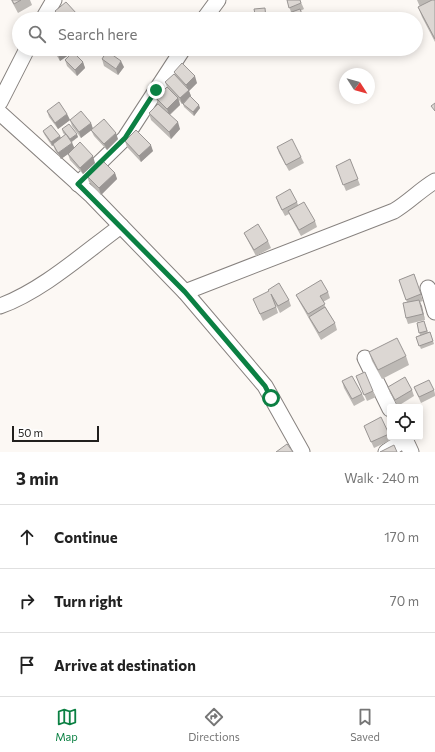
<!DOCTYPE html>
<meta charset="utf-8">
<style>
body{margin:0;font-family:Commissioner,sans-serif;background:#f6f6f6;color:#222}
.controls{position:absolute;right:12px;bottom:12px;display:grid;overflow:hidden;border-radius:4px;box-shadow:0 2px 10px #0003}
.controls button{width:36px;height:36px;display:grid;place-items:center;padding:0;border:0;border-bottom:1px solid #e0e0e0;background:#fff;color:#222;font:20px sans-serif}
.compass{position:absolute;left:339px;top:68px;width:36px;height:36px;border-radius:50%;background:#fff;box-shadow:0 2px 10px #0003;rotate:126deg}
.scale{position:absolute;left:12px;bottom:10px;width:87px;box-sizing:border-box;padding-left:4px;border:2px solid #211f1d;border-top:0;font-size:11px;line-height:14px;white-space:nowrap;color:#211f1d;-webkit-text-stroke:3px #fff;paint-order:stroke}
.stop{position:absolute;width:12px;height:12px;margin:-9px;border:3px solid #0b8043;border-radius:50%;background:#fff}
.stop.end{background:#0b8043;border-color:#fff;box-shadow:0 1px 4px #0008}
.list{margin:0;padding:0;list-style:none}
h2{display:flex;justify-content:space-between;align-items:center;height:52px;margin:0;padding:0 16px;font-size:17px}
h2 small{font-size:13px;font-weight:400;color:#767676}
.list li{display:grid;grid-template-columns:26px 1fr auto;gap:12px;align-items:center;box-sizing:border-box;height:64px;padding:0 16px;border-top:1px solid #e0e0e0}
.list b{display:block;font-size:15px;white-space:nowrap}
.list em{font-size:13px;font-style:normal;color:#767676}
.icon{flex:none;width:22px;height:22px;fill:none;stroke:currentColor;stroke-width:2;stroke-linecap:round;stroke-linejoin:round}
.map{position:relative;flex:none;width:435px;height:452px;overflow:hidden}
.search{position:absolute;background:#fff;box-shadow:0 2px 10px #0003;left:12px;right:12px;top:12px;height:44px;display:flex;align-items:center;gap:10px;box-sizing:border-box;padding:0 14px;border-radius:22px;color:#767676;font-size:15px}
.sheet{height:244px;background:#fff}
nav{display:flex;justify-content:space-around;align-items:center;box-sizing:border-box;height:56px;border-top:1px solid #e0e0e0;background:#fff;font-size:11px;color:#767676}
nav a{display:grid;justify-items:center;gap:2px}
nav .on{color:#0b8043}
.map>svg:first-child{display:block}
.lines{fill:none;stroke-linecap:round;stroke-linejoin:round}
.minor-casing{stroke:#87827f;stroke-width:17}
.minor{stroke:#fff;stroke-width:15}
.wall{fill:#bdb9b5}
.shaded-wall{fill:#9a9694}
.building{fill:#dcd7d3;stroke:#9a9694}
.route{stroke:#0b8043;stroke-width:5}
</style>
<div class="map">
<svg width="435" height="452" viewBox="0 0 435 452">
<rect width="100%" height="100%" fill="#fcf8f4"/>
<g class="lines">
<g class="minor-casing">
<g id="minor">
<path d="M43,19l11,-19"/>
<path d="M204,19l14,-19"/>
<path d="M0,102l27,-53"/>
<path d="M0,113l92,83 29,30c-37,27 -79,65 -121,80"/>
<path d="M78,184l47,-46 58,-89"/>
<path d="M121,226l64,66 80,94 37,66"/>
<path d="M428,288l7,24"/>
<path d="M185,292l209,-81c15,-9 26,-21 41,-30"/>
<path d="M365,358l25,51"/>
<path d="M404,437l7,15"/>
<path d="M386,452l19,-13"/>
</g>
</g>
<use href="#minor" class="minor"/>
</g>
<g class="wall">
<path d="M11,0h19l2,5 -14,8z"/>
<path d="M287,0h13l4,9 -4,2 3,6 -5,2h-7l-2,-6 2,-1z"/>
<path d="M417,0h18v42l-13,-25 -4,-10h2z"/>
<path d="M55,11l24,8h-20z"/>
<path d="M43,49h29l1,3 -13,9 -6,-10 -3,3z"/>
<path d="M102,59l22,8 -6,8 -14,-9z"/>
<path d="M65,60l18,2 2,6 -8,8 -10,-10z"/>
<path d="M174,72l23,11 -8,8 2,5 -1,1 10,11 -6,8 -10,-9 -1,-3 1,-1 -2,1 -3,-4 1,5 -10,10 10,14 -9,10 -20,-19 -2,-7 9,-9 -2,-6 11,-11 -2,-5 10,-7z"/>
<path d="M47,111l20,3 3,6 -12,9 -9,-12z"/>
<path d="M70,120l21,3 2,6 25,10 -11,11 -13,-14 -3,-6 -10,8 -9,-12z"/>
<path d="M62,129l16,8 -6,5 2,6 21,15 -12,11 -13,-14 -2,-6 -7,5 -6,-9 -2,-5 -1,1 -8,-12 -1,-3 17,5 1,2 4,-3 -2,-2z"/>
<path d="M125,141l28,10 -12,11 -14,-15z"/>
<path d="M277,147l24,10 3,6 -15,8 -10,-18z"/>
<path d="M350,159l10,26 -14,6 -10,-25z"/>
<path d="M115,173l2,6 -16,16 -12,-13 -2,-6z"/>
<path d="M276,197l21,5 1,3 17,16 2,6 -16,9 -12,-22 -4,2 -7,-13z"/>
<path d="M244,233l24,8 3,7 -15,8 -9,-17z"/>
<path d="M414,274l9,27 -3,1 5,18 -17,4 -2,-6 1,-16 -8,-22z"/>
<path d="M269,292l20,8 2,6 -11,7 -5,-10 3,10 -15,8 -10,-22z"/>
<path d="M328,292l2,6 -7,4 4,8 8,13 2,7 -16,10 -22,-39 -3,-6z"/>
<path d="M424,321l4,11h2l4,12 -13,5 -5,-12 4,-2 -3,-12z"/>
<path d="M369,352l37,4 3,9 -27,14 -10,-18z"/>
<path d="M356,376l17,15 3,6 -9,4z"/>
<path d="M342,381l20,13 3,6 -11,6 -10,-18z"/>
<path d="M388,387l24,3 2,6 -16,10 -8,-13z"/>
<path d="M414,387l20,3 1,4v2l-14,7z"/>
<path d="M364,426l25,8 2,6 -17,8z"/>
</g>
<g class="shaded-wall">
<path d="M77,14l2,5h-7z"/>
<path d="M52,49h1l1,2 -3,3 -1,-3z"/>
<path d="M65,49h7l1,3 -13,9 -2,-7z"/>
<path d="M121,61l3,6 -6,8 -2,-6z"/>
<path d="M83,62l2,6 -8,8 -2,-6z"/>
<path d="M195,76l2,7 -8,8 2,5 -9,8 -2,-6 8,-8 -2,-5z"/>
<path d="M178,98l2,7 -11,10 -2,-6z"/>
<path d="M199,105l1,3 -6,8 -1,-4z"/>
<path d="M67,114l3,6 -12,9 -3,-6z"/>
<path d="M178,122l2,7 -9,10 -2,-7z"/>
<path d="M91,123l2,6 -12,9 -2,-6z"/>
<path d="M116,133l2,6 -11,11 -3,-6z"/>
<path d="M77,134l1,3 -7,5 -1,-3z"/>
<path d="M60,136l1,3 -9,7 -1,-4z"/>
<path d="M72,143l3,6 -14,10 -3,-6z"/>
<path d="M151,145l2,6 -12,11 -2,-6z"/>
<path d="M93,156l2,7 -12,11 -3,-6z"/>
<path d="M115,173l2,6 -16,16 -2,-7z"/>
<path d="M419,300l3,6 3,14 -2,-6z"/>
</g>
<g class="building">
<path d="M12,0h9l-7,4z"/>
<path d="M287,0h13l1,3 -12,5z"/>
<path d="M432,0h3v39l-17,-32z"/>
<path d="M66,2l11,12 -5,5h-10l-7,-8z"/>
<path d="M265,8l1,11h-10l-2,-10z"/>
<path d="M300,9l2,5 -11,4 -2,-5z"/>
<path d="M47,49h5l-2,2z"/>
<path d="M54,49h11l-7,5z"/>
<path d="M107,51l14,10 -5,8 -14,-10z"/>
<path d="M73,52l10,10 -8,8 -10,-10z"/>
<path d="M182,63l13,13 -9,9 -12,-13z"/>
<path d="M174,74l15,16 -9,8 -15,-16z"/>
<path d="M167,87l11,11 -11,11 -11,-11z"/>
<path d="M190,96l9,9 -6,7 -10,-8z"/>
<path d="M59,102l8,12 -12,9 -8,-12z"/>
<path d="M435,103v8l-4,-5z"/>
<path d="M158,104l20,18 -9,10 -20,-19z"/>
<path d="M81,111l10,12 -12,9 -9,-12z"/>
<path d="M104,119l12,14 -12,11 -13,-14z"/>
<path d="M69,124l8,10 -7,5 -8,-10z"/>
<path d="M51,125l9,11 -9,6 -8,-11z"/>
<path d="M136,130l15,15 -12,11 -14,-15z"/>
<path d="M66,134l6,9 -14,10 -5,-9z"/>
<path d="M292,139l9,18 -15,8 -9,-18z"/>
<path d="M80,142l13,14 -13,12 -12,-14z"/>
<path d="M350,159l8,20 -15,6 -7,-19z"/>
<path d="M103,161l12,12 -16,15 -12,-12z"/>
<path d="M290,189l7,13 -15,8 -6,-13z"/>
<path d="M304,202l11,19 -16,9 -11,-19z"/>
<path d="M258,224l10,17 -14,9 -10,-17z"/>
<path d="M414,274l7,20 -15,6 -7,-20z"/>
<path d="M321,280l7,12 -8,4 5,8 -17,10 -12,-19z"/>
<path d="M279,283l10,17 -11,6 -7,-12 5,13 -16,7 -7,-15 16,-8 -1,-1z"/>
<path d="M419,300l4,14 -17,4 -3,-15z"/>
<path d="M325,307l10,16 -16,10 -10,-16z"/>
<path d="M424,321l3,10 -8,2 -2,-10z"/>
<path d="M430,332l3,9 -14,5 -3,-9z"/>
<path d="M397,338l9,18 -28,14 -9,-18z"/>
<path d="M365,372l8,19 -9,4 -8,-19z"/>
<path d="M352,376l10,18 -10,5 -10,-18z"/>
<path d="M405,377l7,13 -17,10 -7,-13z"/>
<path d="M429,380l5,10 -15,7 -5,-10z"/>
<path d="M381,417l8,17 -18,8 -7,-16z"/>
<path d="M287,444l6,8h-17z"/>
<path d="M394,445l3,7h-17z"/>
</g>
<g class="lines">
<path class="route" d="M156,90l-31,48 -47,46 107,108 80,94 6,12"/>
</g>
</svg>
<div class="controls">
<button><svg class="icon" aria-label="locate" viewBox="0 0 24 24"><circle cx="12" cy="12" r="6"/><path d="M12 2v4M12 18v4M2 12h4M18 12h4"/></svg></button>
</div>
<svg class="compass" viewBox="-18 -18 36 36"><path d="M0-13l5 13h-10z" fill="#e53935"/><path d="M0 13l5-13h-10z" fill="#767676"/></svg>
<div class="scale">50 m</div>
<div class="stop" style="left:271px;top:398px"></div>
<div class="stop end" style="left:156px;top:90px"></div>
<div class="search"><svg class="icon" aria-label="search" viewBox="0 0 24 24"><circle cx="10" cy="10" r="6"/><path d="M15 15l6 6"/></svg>Search here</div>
</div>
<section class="sheet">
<h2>3 min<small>Walk · 240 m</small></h2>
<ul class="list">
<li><svg class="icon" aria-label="ahead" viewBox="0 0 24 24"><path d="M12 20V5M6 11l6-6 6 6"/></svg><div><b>Continue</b></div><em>170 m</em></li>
<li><svg class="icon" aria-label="right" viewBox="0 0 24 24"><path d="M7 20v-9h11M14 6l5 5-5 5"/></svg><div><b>Turn right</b></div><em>70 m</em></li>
<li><svg class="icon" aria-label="arrive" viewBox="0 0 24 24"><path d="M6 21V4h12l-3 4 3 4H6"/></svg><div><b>Arrive at destination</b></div></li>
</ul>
</section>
<nav>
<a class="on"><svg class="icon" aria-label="map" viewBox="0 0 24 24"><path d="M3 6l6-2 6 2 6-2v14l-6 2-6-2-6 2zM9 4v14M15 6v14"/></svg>Map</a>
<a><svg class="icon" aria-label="directions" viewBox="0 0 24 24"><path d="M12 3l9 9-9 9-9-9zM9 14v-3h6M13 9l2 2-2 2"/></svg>Directions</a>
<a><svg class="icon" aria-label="saved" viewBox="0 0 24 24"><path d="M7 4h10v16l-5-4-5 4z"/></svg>Saved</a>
</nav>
